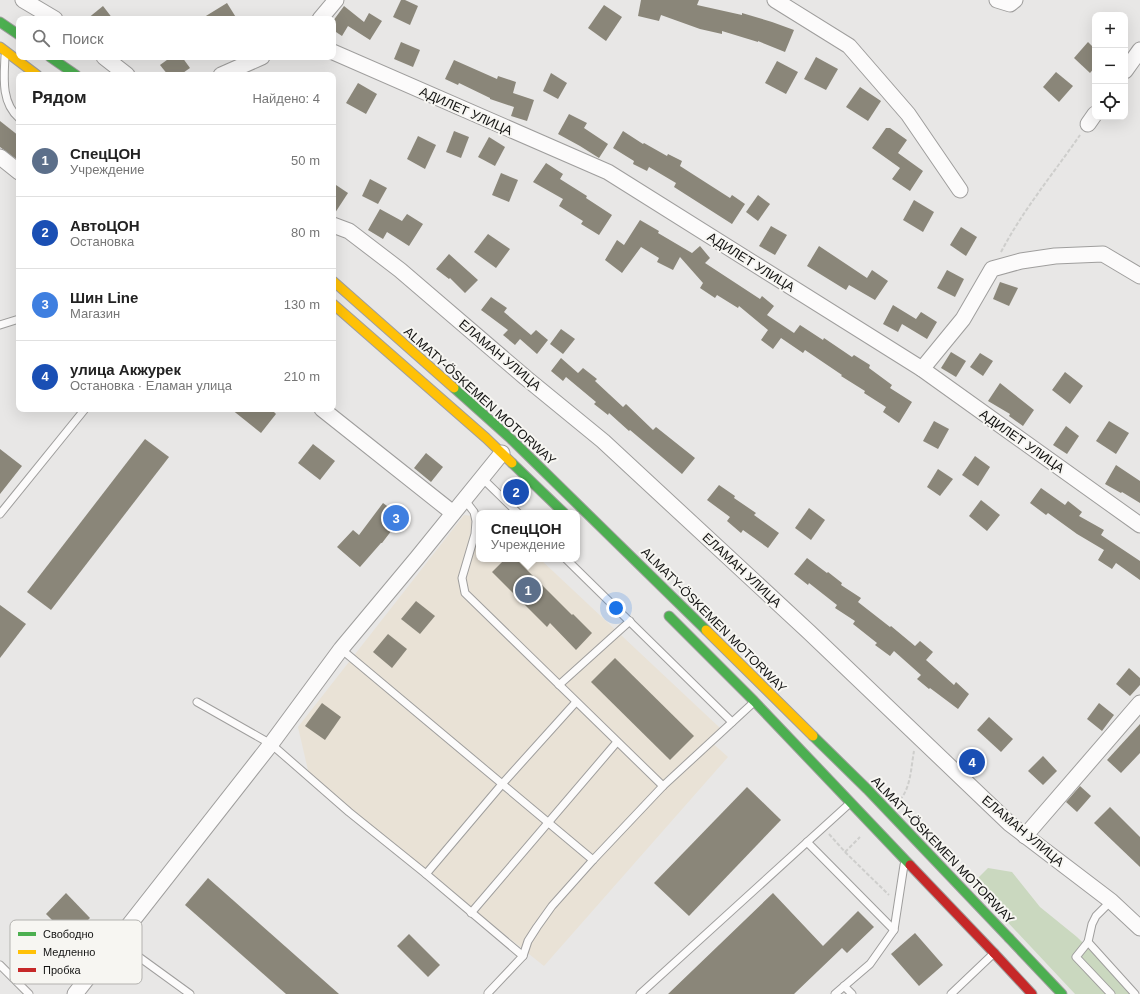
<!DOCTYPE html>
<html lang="ru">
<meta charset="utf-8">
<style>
body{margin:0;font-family:Arial,sans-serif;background:#f2f2f2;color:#222}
.controls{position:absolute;right:12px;top:12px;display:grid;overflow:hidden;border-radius:8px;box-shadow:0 4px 16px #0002}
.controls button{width:36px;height:36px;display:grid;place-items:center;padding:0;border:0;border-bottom:1px solid #e0e0e0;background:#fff;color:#222;font:20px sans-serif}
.you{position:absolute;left:616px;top:608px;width:14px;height:14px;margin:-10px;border:3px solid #fff;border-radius:50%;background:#1a73e8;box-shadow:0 0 0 6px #1a73e833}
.badge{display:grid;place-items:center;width:26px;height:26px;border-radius:50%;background:#5e5e5d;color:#fff;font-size:13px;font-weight:700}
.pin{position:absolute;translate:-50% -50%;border:2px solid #fff;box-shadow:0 1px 4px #0006}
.popup{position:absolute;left:476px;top:510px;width:104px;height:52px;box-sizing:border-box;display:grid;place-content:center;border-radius:8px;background:#fff;filter:drop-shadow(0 1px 3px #0005);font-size:13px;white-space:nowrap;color:#767676}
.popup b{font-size:15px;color:#222}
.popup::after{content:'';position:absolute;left:50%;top:100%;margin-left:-8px;border:8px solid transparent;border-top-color:#fff}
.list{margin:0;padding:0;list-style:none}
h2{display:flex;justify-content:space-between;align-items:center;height:52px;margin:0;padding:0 16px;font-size:17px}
h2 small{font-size:13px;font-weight:400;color:#767676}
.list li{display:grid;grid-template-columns:26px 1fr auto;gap:12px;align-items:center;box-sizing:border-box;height:72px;padding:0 16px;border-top:1px solid #e0e0e0}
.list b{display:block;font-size:15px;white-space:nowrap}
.list p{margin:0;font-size:13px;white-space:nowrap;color:#767676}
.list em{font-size:13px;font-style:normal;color:#767676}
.icon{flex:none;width:22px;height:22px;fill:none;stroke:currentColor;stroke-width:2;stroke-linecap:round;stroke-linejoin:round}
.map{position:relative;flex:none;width:1140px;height:994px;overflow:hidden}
.search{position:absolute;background:#fff;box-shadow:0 4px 16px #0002;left:16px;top:16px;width:320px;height:44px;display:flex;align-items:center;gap:10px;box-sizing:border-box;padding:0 14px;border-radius:8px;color:#767676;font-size:15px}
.panel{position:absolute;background:#fff;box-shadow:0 4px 16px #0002;left:16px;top:72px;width:320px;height:340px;border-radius:8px}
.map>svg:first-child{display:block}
.commercial{fill:#e9e2d6}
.green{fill:#cad8bf}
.building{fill:#8a8679}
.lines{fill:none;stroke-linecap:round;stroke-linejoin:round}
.lane-casing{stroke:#9f9e9d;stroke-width:9}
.street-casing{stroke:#9f9e9d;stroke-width:17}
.fast-casing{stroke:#9f9e9d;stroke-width:11}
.slow-casing{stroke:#9f9e9d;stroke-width:11}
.jam-casing{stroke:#9f9e9d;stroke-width:11}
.path{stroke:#cececc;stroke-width:2;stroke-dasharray:4 2;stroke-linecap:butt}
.lane{stroke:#fcfbfb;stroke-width:7}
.street{stroke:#fcfbfb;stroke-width:15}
.fast{stroke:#4caf50;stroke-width:9}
.slow{stroke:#ffc107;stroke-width:9}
.jam{stroke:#c62828;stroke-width:9}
.labels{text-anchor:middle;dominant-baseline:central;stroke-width:4;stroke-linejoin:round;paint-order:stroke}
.street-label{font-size:13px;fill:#141413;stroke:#f7f6f2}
.key{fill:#f7f6f2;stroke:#b3b2af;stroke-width:1}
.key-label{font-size:11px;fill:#141413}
</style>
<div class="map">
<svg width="1140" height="994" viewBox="0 0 1140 994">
<rect width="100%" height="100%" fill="#e8e7e6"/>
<path class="commercial" d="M464,515l15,2v42h61l180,169 -11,12 19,17 -184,209 -234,-187 -12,-52z"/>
<path class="green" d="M988,868l24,4 28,35 37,30 37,36 17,21h-56l-103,-110z"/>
<g class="building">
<path d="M401,0h4l13,6 -8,19 -17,-8z"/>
<path d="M641,0h58l-2,5 45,10v-2l30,9 22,8 -9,22 -27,-11v1l-36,-11v3l-22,-5 -39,-14 -2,6 -21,-5z"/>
<path d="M227,3l10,16h-36z"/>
<path d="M604,5l18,12 -16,24 -18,-13z"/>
<path d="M103,6l10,13h-26z"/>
<path d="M344,6l20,16 5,-9 13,8 -12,19 -22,-14 -6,10 -9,-6v-9z"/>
<path d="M401,42l19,8 -7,17 -19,-8z"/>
<path d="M1088,42l7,7v18l-5,6 -16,-15z"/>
<path d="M171,57h11l8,11 -10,7h-12l-8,-10z"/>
<path d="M816,57l22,12 -12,21 -22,-11z"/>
<path d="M454,60l43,19 1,-3 18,6 -3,11 21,7 -7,21 -16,-5 3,-9 -24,-8v-1l-31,-15 -1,2 -13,-6z"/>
<path d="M777,61l21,11 -12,22 -21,-11z"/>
<path d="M1056,72l17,14 -14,16 -16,-15z"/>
<path d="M551,73l16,10 -9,16 -15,-8z"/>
<path d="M358,83l19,11 -11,20 -20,-11z"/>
<path d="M860,87l21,14 -13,20 -22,-14z"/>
<path d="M569,114l18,9 -3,5 24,16 -9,14 -19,-12 -22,-12z"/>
<path d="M0,121l19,15v25l-19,-14z"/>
<path d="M886,128h4l17,12 -9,13 25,18 -13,20 -18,-12 8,-11 -28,-20z"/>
<path d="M454,131l15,6 -8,21 -15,-6z"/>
<path d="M623,131l20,13 1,-1 23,13 1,-2 14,7 -2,5 50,32 2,-3 13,9 -13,20 -58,-37 2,-4 -27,-16 -2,4 -14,-7 1,-3 -21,-13z"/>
<path d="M418,136l18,9 -11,24 -18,-10z"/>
<path d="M489,137l16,10 -10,19 -17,-9z"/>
<path d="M546,163l17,11 -3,5 27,17 -1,2 26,17 -13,20 -18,-11 2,-3 -24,-15 4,-7 -30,-17z"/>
<path d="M501,173l17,7 -9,22 -17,-7z"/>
<path d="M370,179l17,9 -9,16 -16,-8z"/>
<path d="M333,183l15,10 -15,23z"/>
<path d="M758,195l12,9 -12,17 -12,-9z"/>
<path d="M914,200l20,12 -11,20 -20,-12z"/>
<path d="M380,209l22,12 5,-7 16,10 -14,22 -22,-14 -4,7 -15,-9z"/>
<path d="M640,220l19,11 -1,2 34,20 8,-7 10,12 -5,5 55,36 2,-3 12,10 -7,9 27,18 6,-8 23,15 1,-2 28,19 2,-2 16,10 -1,3 23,17 -2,3 22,14 -13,21 -16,-11 3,-5 -22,-14 1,-2 -24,-15 1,-1 -37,-25 -2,3 -22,-15 -8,11 -12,-9 7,-10 -29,-24 -1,2 -21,-13 -2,3 -15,-10 3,-5 -23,-26 -7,13 -16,-8 2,-4 -18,-11 -19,26 -17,-13 12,-20 7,5z"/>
<path d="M771,226l16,9 -12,20 -16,-9z"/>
<path d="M961,227l16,10 -11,19 -16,-11z"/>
<path d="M488,234l22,15 -14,19 -22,-16z"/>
<path d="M819,246l48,32 5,-8 16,11 -13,19 -26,-15 -3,5 -39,-24z"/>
<path d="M449,254l29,26 -13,13 -15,-15 -1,1 -13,-10z"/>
<path d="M947,270l17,9 -9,18 -18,-9z"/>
<path d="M1000,282l18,6 -9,18 -16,-7z"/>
<path d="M491,297l16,11 -3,4 27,23 5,-5 12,10 -11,14 -17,-15 -5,6 -12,-10 5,-5 -27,-20z"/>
<path d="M893,305l23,14 5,-7 16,10 -10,17 -25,-15 -4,8 -15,-8z"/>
<path d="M561,329l14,10 -12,15 -13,-10z"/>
<path d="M951,352l15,9 -10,16 -15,-9z"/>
<path d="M980,353l13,8 -10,15 -13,-9z"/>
<path d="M561,358l17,15 5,-5 14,11 -2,2 28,26 3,-3 27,26 3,-3 39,31 -13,16 -52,-44 -1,1 -20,-18 -1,2 -14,-11 2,-2 -30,-25 -3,4 -12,-10z"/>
<path d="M1065,372l18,14 -13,18 -18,-14z"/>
<path d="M1000,383l34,27 -11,16 -14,-10 1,-2 -22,-13z"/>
<path d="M231,409h40l5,5 -15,19z"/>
<path d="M934,421l15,8 -11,20 -15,-8z"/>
<path d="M1109,421l20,12 -13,21 -20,-13z"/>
<path d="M1066,426l13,10 -12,18 -14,-9z"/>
<path d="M145,439l24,18 -118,153 -24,-18z"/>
<path d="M313,444l22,17 -15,19 -22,-17z"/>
<path d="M0,449l22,17 -22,28z"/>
<path d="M426,453l17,14 -12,15 -17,-14z"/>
<path d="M975,456l15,11 -12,19 -16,-11z"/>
<path d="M1116,465l24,16v22l-18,-11 -1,1 -16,-9z"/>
<path d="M938,469l15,10 -13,17 -13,-9z"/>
<path d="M719,485l16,11 -1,2 22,15 -2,2 25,18 -11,15 -25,-18 -2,3 -14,-12 3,-4 -23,-17z"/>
<path d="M1041,488l24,17 3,-4 14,11 -3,4 25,14 -3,5 39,26v19l-24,-17 -4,6 -14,-9 6,-10 -27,-16 -29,-21 -2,2 -16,-12z"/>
<path d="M981,500l19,15 -13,16 -18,-15z"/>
<path d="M383,503l19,14 -20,26h-1l-21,24 -23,-20 16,-17 6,5z"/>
<path d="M809,508l16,12 -14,20 -16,-12z"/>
<path d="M807,558l20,15 1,-1 14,11 -1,2 20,13 -3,4 32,25 1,-1 24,20 5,-5 13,11 -7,8 28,25 2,-3 13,12 -11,15 -28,-21 -1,1 -12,-10 4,-4 -27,-24 -4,5 -15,-11 2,-2 -24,-19 2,-3 -20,-13 2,-3 -28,-22 -1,2 -14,-11z"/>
<path d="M505,559h11l56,56 1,-1 19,19 -16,17 -26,-27 -3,4 -55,-55z"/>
<path d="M416,601l19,15 -15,18 -19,-15z"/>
<path d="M0,605l26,19 -26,34z"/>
<path d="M388,634l19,15 -15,19 -19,-16z"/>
<path d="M615,658l79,78 -24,24 -79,-78z"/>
<path d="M1129,668l11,10v7l-10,11 -14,-12z"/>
<path d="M322,703l19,14 -16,23 -20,-14z"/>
<path d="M1099,703l15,12 -12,16 -15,-12z"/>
<path d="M989,717l24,22 -12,13 -24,-22z"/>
<path d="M1140,724v29l-19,20 -14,-13z"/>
<path d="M1043,756l14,15 -14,14 -15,-14z"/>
<path d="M1080,786l11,10 -14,16 -11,-10z"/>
<path d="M747,787l34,33 -92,96 -35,-33z"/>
<path d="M1110,807l30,30v30l-46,-44z"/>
<path d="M208,878l131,116h-53l-101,-89z"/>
<path d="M66,893l24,25 -20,20 -24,-24z"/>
<path d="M773,893l50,53 35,-35 16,16 -27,26 -5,-5 -48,46h-126z"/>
<path d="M915,933l28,32 -24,21 -28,-32z"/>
<path d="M409,934l31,31 -12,12 -31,-31z"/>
</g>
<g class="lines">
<g class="lane-casing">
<g id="lane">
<path d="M5,56c-1,21 -4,47 14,62"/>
<path d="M0,325l19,-6"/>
<path d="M482,478l36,35"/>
<path d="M464,499l10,13 2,9 -1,13 -13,44 3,15 198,193"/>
<path d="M0,514l85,-105"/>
<path d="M566,559l166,163"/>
<path d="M341,649l252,211"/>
<path d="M559,685l71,-64"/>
<path d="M197,702l74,42 78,68 77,62 97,82"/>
<path d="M807,842l87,88"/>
<path d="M426,874l77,-91 73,-81"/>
<path d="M1111,901l-15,15 -4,8 -4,18 -12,15 35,37"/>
<path d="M471,913l146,-171"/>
<path d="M117,941l73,53"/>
<path d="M1088,942l47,52"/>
<path d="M0,965l29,29"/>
<path d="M844,986l8,8"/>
<path d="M488,993l35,-37 5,-15 9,-14 15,-21 41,-46 70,-74 90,-83"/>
<path d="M640,994l209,-190"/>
<path d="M835,994l35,-30 24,-34 10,-65"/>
<path d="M951,994l41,-39"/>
</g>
</g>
<g class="street-casing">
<g id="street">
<path d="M23,0l32,19"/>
<path d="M775,0l74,46 59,68 52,76"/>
<path d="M997,0l13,4 5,-4"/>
<path d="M320,19l16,-19"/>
<path d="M333,52l275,120 314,197 218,156"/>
<path d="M104,57l23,18"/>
<path d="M1125,71l15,-21"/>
<path d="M221,75l41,-18"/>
<path d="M1088,124l7,-10"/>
<path d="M0,157l19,15"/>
<path d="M333,225l16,6 51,39 126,108 77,63 206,191 201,192 101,77 29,27"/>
<path d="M922,369l41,-50 29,-50 29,-8 34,-5 48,-2 37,22"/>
<path d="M322,409l131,104"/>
<path d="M1025,836l115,-133"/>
<path d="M75,994l196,-250 70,-95 76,-91 85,-105"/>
</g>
</g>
<g class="fast-casing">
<g id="fast">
<path d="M0,22l19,13"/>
<path d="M50,57l26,18"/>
<path d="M454,388l57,51 195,191"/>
<path d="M512,463l52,50"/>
<path d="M669,616l85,85 156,164"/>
<path d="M813,736l54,53 142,149"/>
<path d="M1009,938l53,56"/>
</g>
</g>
<g class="slow-casing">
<g id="slow">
<path d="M0,47l37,28"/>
<path d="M333,281l121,107"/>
<path d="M333,304l153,134 26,25"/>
<path d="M706,630l107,106"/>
</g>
</g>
<g class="jam-casing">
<g id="jam">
<path d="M910,865l84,88"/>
<path d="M994,953l38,41"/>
</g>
</g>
<g class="path">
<path d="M1001,252c22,-42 52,-78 79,-117"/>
<path d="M900,800c11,-13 11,-33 14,-49"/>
<path d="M829,834l16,18 44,43"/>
<path d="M845,852l15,-15"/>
</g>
<use href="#lane" class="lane"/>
<use href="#street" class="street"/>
<use href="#fast" class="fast"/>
<use href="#slow" class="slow"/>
<use href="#jam" class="jam"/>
</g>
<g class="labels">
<g class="street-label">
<text transform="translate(466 111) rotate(24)">АДИЛЕТ УЛИЦА</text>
<text transform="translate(751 262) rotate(32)">АДИЛЕТ УЛИЦА</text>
<text transform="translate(500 355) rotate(40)">ЕЛАМАН УЛИЦА</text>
<text transform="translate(480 396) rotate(42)">ALMATY-ÖSKEMEN MOTORWAY</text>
<text transform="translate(1022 441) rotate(35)">АДИЛЕТ УЛИЦА</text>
<text transform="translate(742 570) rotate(43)">ЕЛАМАН УЛИЦА</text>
<text transform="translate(714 620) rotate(45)">ALMATY-ÖSKEMEN MOTORWAY</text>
<text transform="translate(1023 831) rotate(40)">ЕЛАМАН УЛИЦА</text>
<text transform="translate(943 850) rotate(46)">ALMATY-ÖSKEMEN MOTORWAY</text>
</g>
</g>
<rect x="10" y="920" width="132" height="64" rx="6" class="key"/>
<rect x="18" y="932" width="18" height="4" fill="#4caf50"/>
<rect x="18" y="950" width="18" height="4" fill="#ffc107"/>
<rect x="18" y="968" width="18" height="4" fill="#c62828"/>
<g class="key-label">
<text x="43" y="938">Свободно</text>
<text x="43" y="956">Медленно</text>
<text x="43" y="974">Пробка</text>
</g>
</svg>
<div class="controls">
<button>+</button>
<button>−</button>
<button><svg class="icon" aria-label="locate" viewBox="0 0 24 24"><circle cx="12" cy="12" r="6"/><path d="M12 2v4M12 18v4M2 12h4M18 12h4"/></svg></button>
</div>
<div class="you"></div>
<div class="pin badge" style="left:528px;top:590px;background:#5c6f8a">1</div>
<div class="popup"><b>СпецЦОН</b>Учреждение</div>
<div class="pin badge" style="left:516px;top:492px;background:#1a4fb4">2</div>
<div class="pin badge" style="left:396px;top:518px;background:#3f7fe0">3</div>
<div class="pin badge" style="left:972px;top:762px;background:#1a4fb4">4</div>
<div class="search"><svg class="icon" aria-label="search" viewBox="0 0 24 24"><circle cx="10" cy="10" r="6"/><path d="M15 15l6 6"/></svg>Поиск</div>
<section class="panel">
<h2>Рядом<small>Найдено: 4</small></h2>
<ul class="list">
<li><span class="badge" style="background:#5c6f8a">1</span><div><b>СпецЦОН</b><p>Учреждение</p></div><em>50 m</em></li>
<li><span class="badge" style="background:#1a4fb4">2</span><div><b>АвтоЦОН</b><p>Остановка</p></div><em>80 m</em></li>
<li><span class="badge" style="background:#3f7fe0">3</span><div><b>Шин Line</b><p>Магазин</p></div><em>130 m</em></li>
<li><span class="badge" style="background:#1a4fb4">4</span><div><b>улица Акжурек</b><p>Остановка · Еламан улица</p></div><em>210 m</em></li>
</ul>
</section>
</div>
